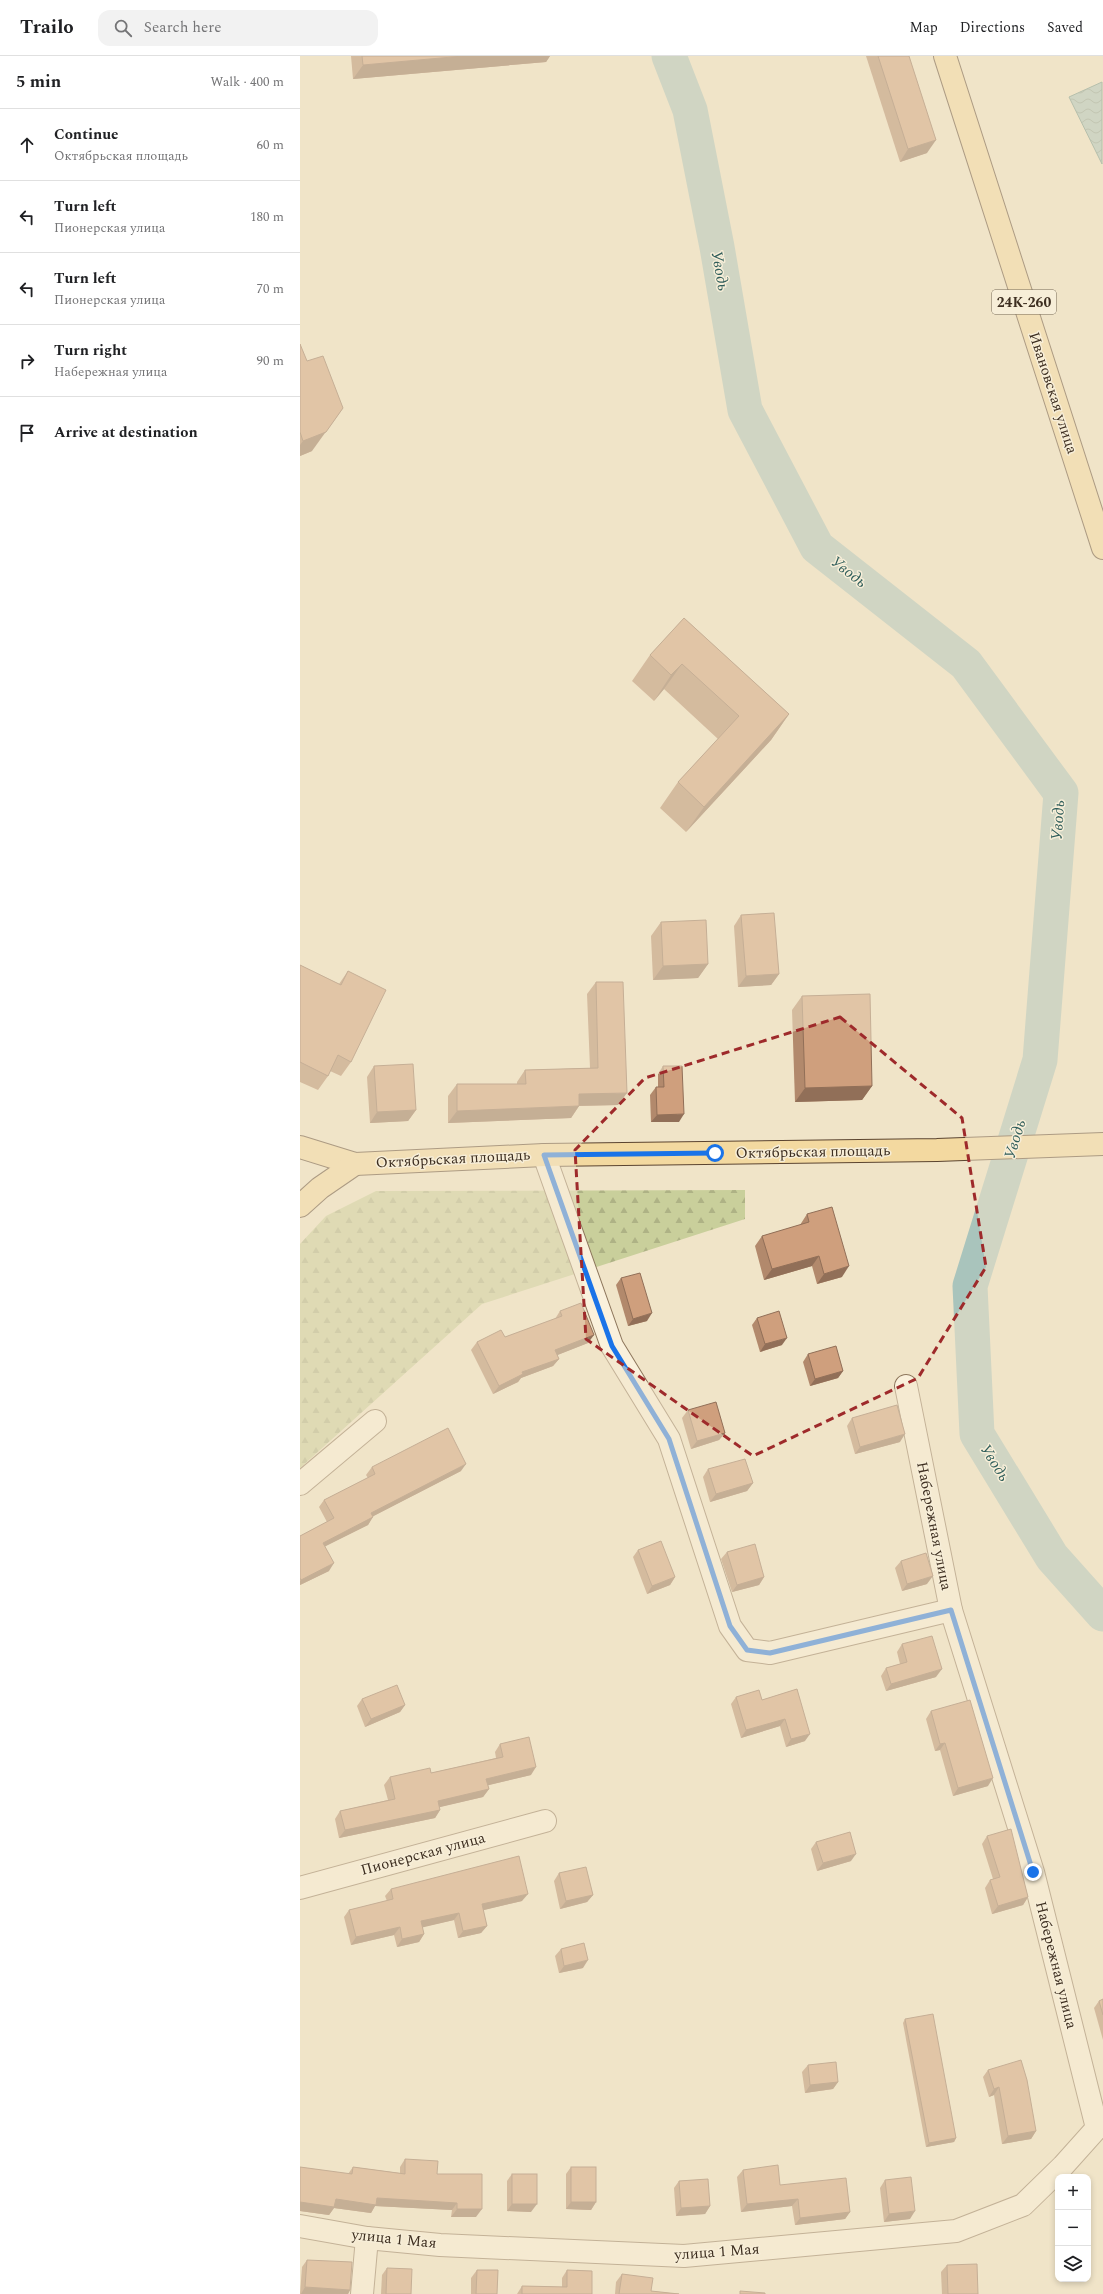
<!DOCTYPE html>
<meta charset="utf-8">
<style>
body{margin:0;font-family:Spectral,serif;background:#f2f2f2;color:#202124}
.controls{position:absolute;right:12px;bottom:12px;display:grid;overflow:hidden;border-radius:8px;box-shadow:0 2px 6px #0003}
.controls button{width:36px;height:36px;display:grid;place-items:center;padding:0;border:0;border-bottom:1px solid #e0e0e0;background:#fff;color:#202124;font:20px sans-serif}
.stop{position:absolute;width:12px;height:12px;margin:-9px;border:3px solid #1a73e8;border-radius:50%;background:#fff}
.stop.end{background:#1a73e8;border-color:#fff;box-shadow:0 1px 4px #0008}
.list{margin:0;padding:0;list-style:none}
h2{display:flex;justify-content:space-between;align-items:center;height:52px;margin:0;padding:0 16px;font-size:17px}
h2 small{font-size:13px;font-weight:400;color:#757577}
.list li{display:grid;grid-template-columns:26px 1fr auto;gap:12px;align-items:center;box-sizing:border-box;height:72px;padding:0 16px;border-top:1px solid #e0e0e0}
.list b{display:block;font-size:15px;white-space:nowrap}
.list p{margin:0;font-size:13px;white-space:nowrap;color:#757577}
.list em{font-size:13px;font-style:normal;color:#757577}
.icon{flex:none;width:22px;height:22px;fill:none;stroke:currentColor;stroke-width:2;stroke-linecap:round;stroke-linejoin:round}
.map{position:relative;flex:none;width:803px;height:2238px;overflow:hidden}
header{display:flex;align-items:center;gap:24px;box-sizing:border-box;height:56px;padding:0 20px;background:#fff;border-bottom:1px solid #e0e0e0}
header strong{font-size:19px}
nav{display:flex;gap:22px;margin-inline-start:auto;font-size:14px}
.search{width:280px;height:36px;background:#f2f2f2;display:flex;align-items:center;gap:10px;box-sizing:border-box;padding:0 14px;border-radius:12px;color:#757577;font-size:15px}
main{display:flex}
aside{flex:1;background:#fff}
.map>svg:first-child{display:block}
.forest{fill:url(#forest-firs)}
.water{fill:url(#water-waves);stroke:#6f938a}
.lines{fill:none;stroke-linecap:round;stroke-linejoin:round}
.river{stroke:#a9c4bc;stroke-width:35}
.minor-casing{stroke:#8d765c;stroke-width:24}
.major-casing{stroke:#5b4430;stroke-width:24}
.minor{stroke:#faf1dc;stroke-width:22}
.major{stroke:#f3d9a0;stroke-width:22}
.wall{fill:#b2896c}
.shaded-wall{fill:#916f58}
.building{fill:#cf9f7d;stroke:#916f58}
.route{stroke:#1a73e8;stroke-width:5}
.marked{fill:none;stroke:#9e2a2b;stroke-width:3;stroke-dasharray:8 5;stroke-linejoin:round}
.labels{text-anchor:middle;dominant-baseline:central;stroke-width:3;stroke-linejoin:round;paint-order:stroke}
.shield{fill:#f7eed8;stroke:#756857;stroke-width:1}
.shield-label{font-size:14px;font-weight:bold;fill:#3d2e20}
.street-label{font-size:15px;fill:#3d2e20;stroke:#f7eed8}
.water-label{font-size:16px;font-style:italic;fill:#2f5d5a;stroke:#f7eed8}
</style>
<header>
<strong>Trailo</strong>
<div class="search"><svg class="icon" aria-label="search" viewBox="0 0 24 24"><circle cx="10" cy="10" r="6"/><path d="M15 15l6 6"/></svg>Search here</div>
<nav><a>Map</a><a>Directions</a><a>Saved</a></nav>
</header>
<main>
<aside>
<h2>5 min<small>Walk · 400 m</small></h2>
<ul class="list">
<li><svg class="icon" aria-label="ahead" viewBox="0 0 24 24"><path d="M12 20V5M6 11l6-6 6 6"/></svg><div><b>Continue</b><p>Октябрьская площадь</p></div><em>60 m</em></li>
<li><svg class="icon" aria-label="left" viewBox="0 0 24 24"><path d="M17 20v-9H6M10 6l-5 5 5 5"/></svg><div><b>Turn left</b><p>Пионерская улица</p></div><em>180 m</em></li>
<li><svg class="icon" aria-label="left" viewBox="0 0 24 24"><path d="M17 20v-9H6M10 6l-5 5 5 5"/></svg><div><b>Turn left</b><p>Пионерская улица</p></div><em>70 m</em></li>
<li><svg class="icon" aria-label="right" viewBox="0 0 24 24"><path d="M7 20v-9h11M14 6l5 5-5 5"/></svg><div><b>Turn right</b><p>Набережная улица</p></div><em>90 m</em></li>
<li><svg class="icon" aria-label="arrive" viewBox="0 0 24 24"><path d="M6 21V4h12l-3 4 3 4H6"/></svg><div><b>Arrive at destination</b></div></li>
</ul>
</aside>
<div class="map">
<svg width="803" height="2238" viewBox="0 0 803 2238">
<defs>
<pattern id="forest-firs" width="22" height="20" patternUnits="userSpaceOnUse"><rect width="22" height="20" fill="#c9cf9b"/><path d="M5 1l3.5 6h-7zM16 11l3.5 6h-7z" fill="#aeb285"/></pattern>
<pattern id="water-waves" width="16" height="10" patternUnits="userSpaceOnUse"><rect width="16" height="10" fill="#a9c4bc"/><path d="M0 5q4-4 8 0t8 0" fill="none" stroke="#8ba098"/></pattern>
</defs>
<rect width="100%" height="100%" fill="#f0e4c8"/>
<path class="forest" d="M445,1134v29l-263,85 -182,164v-224l26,-28 50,-25z"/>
<path class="water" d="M802,26v82l-33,-67z"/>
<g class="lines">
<path class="river" d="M369,0l21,54 27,137 28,163 72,137 149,117 95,129 -21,267 -70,226 7,148 75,123 51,57"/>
<g class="minor-casing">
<g id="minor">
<path d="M244,1099l68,191 57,93 61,187 17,24 23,3 181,-43"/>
<path d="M0,1428l75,-63"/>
<path d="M0,1832l245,-67"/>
<path d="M0,2170l67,12 73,7 244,11 272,-25 67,-26 40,-39 34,-38 -64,-256 -82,-262 -45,-224"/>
<path d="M62,2238l5,-56"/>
</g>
</g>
<g class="major-casing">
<g id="major">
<path d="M645,0l158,492"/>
<path d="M0,1091l55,17 189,-9 393,-5 166,-6"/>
<path d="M0,1150l20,-18 35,-24"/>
</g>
</g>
<use href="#minor" class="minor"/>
<use href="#major" class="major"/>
</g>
<g class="wall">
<path d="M51,0h199l-4,6 -193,17z"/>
<path d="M566,0h43l18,97 -27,9z"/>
<path d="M0,288l12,107 -12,5z"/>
<path d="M384,562l105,96 -18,26 -85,92 -26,-24 18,-26 40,-43 -54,-50 -10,12 -22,-20 18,-26z"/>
<path d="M441,859l38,59 -8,11 -33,2 -4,-61z"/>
<path d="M361,866l47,42 -10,14 -45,2 -2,-44z"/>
<path d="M0,909l39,19 9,-13 3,91 -10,14 -11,-5 -2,5 -10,14 -18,-8z"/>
<path d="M296,926l22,123 -39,1 -8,12 -123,5v-27l9,-12h60v-2l8,-12 65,-2 -3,-74z"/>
<path d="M502,940l70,90 -10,14 -67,2 -3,-92z"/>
<path d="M74,1010l42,44 -8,11 -38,2 -3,-46z"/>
<path d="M363,1010l16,56h-28l-1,-27 6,-8h2v-13z"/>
<path d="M507,1158l35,63 -25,7 -5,-18 -48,14 -9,-34 7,-10 38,-11z"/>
<path d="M321,1222l26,43 -19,5 -12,-41z"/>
<path d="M260,1255l28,32 -31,12 2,4 -6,7 -32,12 -3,4 -25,12 -22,-44 6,-8 28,-5 50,-18z"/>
<path d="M457,1262l25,27 -22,7 -8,-27z"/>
<path d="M508,1298l35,17 -5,7 -28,8 -7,-24z"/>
<path d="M388,1354l37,23 -6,7 -28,9 -9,-31z"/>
<path d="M552,1362l48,24 -45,12 -8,-28z"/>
<path d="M72,1411l89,4 -88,45 -5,9 -43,21 4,25 -29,14v-49l27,-14 -8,-15 5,-7 44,-22 -2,-3z"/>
<path d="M408,1413l45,14 -6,8 -37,11 -7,-25z"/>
<path d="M338,1494l37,27 -5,8 -23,9 -14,-37z"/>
<path d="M427,1496l37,25 -5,8 -27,7 -11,-33z"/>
<path d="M601,1505l26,23 -25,7 -7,-23z"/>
<path d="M602,1588l34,33 -50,14 -5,-15 5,-8 14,-4 -3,-12z"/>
<path d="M497,1633l8,52 -19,6 -6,-21 -39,12 -10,-34 5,-7 26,3z"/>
<path d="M62,1643l43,6 -5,7 -35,15 -8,-21z"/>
<path d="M631,1655l57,75 -35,10 -13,-46 -5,1 -9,-32z"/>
<path d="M200,1688l31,31 -43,10 1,4 -6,8 -44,10 1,3 -5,8 -96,20 -4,-19 5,-8 48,-11 -4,-15 6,-8 41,-4 65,-15 -1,-6z"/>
<path d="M687,1780l41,61 -5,8 -31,9 -7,-26 5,-8 3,-1 -11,-35z"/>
<path d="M516,1786l35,19 -34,10 -6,-22z"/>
<path d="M259,1817l34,22 -6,7 -27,7 -6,-28z"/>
<path d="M91,1833l131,12 -39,9 4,16 -6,7 -23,5 -4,-18 -32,7 2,7 -5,8 -22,5 -3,-12 -43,10 -7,-28 5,-7 38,-9 -2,-5z"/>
<path d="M261,1893l22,19 -24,5 -4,-17z"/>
<path d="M803,1943v41l-9,-32 5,-7z"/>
<path d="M605,1963l51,119 -2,4 -28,5 -23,-124z"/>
<path d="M508,2009l30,17 -5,7 -28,4 -3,-21z"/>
<path d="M688,2014l48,61 -5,8 -29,5 -8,-49 -5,2 -6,-20z"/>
<path d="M105,2103l32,15 39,43h-25l1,-7 -77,-4 -4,7 -37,-5 -5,7 -29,-4v-44l48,7 5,-7 47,6v-6z"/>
<path d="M271,2111l25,35 -5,8 -25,-1v-35z"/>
<path d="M443,2114l37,15 70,27 -5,7 -50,6 -3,-19 -51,6 -4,-35z"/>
<path d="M212,2118l19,38 -24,-1v-30z"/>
<path d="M585,2124l25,39 -26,3 -4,-34z"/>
<path d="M379,2125l31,25 -5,8 -29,2 -2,-28z"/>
<path d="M7,2204l43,30 -2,4h-48l2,-27z"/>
<path d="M647,2209l31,29h-36l-1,-22z"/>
<path d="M87,2212l24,26h-30l1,-19z"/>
<path d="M177,2214l20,24h-26v-16z"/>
<path d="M267,2214l25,24h-75l5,-8 40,1v-9z"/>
<path d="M322,2218l29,17 28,3h-64l1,-12z"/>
</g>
<g class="shaded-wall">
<path d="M163,0h87l-4,6 -193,17 10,-14z"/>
<path d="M636,84l-9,13 -27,9 8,-13z"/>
<path d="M43,352l-31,43 -12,5v-11l3,-4z"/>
<path d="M382,608l-18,25 -10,12 17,-26z"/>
<path d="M489,658l-18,26 -85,92 18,-25z"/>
<path d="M408,908l-10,14 -45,2 10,-14z"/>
<path d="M479,918l-8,11 -33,2 8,-11z"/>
<path d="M572,1030l-10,14 -67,2 10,-14z"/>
<path d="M327,1037l-9,12 -47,1 8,-12z"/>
<path d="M279,1050l-8,12 -123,5 9,-12z"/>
<path d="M116,1054l-8,11 -38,2 7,-11z"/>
<path d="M384,1058l-5,8h-28l6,-7z"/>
<path d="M519,1200l-7,10 -48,14 8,-11z"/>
<path d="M549,1210l-7,11 -25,7 7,-10z"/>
<path d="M352,1257l-5,8 -19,5 5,-7z"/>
<path d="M294,1279l-6,8 -38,15 5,-8z"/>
<path d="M487,1282l-5,7 -22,7 5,-8z"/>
<path d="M259,1303l-6,7 -32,12 -3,4 -25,12 6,-8 23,-14z"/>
<path d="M543,1315l-5,7 -28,8 5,-7z"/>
<path d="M425,1377l-6,7 -28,9 6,-8z"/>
<path d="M605,1378l-5,8 -45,12 5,-7z"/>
<path d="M166,1408l-5,7 -95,49 5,-7z"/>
<path d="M453,1427l-6,8 -37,11 6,-8z"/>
<path d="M73,1461l-5,8 -50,25 5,-7z"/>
<path d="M34,1507l-5,8 -29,14v-4l1,-1z"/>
<path d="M633,1520l-6,8 -25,7 5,-7z"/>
<path d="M375,1521l-5,8 -23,9 5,-8z"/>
<path d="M464,1521l-5,8 -27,7 5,-7z"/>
<path d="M642,1613l-6,8 -50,14 5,-7z"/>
<path d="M105,1649l-5,7 -35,15 6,-8z"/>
<path d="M485,1663l-5,7 -39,12 5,-8z"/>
<path d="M510,1678l-5,7 -19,6 5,-8z"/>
<path d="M645,1687l-5,7 -5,1 5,-7z"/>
<path d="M236,1711l-5,8 -50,12 5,-8z"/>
<path d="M693,1722l-5,8 -35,10 5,-8z"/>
<path d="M189,1733l-6,8 -51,12 6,-8z"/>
<path d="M140,1754l-5,8 -96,20 6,-8z"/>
<path d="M556,1798l-5,7 -34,10 6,-8z"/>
<path d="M228,1838l-6,7 -46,11 6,-8z"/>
<path d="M293,1839l-6,7 -27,7 6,-8z"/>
<path d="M728,1841l-5,8 -31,9 6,-8z"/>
<path d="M159,1857l-5,7 -38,9 5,-8z"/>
<path d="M187,1870l-6,7 -23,5 5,-7z"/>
<path d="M100,1871l-6,8 -43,10 5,-8z"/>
<path d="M124,1878l-5,8 -22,5 5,-8z"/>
<path d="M288,1904l-5,8 -24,5 5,-7z"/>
<path d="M538,2026l-5,7 -28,4 5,-8z"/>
<path d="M699,2031l-5,8 -5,2 5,-8z"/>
<path d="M736,2075l-5,8 -29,5 6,-8z"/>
<path d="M656,2082l-2,4 -28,5 3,-4z"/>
<path d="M77,2142l80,5 -5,7 -77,-4 -4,7 -37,-5 -5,7 -29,-4v-9l36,-3z"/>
<path d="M498,2143l-6,7 -51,6 6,-8z"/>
<path d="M271,2146h25l-5,8 -25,-1z"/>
<path d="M212,2148h25l-6,8 -24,-1z"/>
<path d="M410,2150l-5,8 -29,2 5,-8z"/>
<path d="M157,2153h25l-6,8h-25z"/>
<path d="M615,2155l-5,8 -26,3 5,-8z"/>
<path d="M550,2156l-5,7 -50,6 5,-7z"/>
<path d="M5,2231l45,3 -2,4h-47z"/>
</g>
<g class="building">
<path d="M62,0h101l-100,9z"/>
<path d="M578,0h31l27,84 -28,9z"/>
<path d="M0,288l7,17 16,-5 20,52 -17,24 -23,9 -3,-9z"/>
<path d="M384,562l105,96 -85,93 -26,-25 61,-66 -57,-52 -11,11 -21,-20z"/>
<path d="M474,857l5,61 -33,2 -5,-61z"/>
<path d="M406,864l2,44 -45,2 -2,-44z"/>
<path d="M0,909l41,20 7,-14 38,19 -35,72 -13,-7 -10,21 -28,-14z"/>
<path d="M296,926h27l4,111 -48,1v12l-122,5v-27h69l-1,-14 73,-2z"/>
<path d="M570,938l2,92 -67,2 -3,-92z"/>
<path d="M113,1008l3,46 -39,2 -3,-46z"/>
<path d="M363,1010h19l2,48 -27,1 -1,-28h8z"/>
<path d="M532,1151l17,59 -25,8 -5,-18 -47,13 -10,-33 47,-14 -2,-8z"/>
<path d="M340,1217l12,40 -19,6 -12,-41z"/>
<path d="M281,1247l13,32 -39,15 4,9 -37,13 1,2 -24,12 -22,-44 24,-12 4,7 57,-21 -2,-5z"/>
<path d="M479,1255l8,27 -22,6 -8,-26z"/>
<path d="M536,1290l7,25 -28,8 -7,-25z"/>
<path d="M416,1346l9,31 -28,8 -9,-31z"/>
<path d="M597,1349l8,29 -45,13 -8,-29z"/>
<path d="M148,1372l18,36 -95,49 2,4 -50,26 11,20 -33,17 -1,-2v-42l34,-18 -10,-18 51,-26 -3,-7z"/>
<path d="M445,1403l8,24 -37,11 -8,-25z"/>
<path d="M361,1485l14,36 -23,9 -14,-36z"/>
<path d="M455,1488l9,33 -27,8 -10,-33z"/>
<path d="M626,1497l7,23 -26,8 -6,-23z"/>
<path d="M632,1580l10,33 -51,15 -5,-16 21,-6 -5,-18z"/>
<path d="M97,1629l8,20 -34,14 -9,-20z"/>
<path d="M497,1633l13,45 -19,5 -6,-20 -39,11 -10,-33 23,-7 3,10z"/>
<path d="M670,1644l23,78 -35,10 -13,-45 -5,1 -9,-33z"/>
<path d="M229,1681l7,30 -50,12 3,10 -51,12 2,9 -95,20 -5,-19 55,-12 -5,-22 40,-9 1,5 72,-16 -3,-13z"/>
<path d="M711,1773l17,68 -30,9 -8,-26 10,-3 -13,-41z"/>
<path d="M550,1776l6,22 -33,9 -7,-21z"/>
<path d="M219,1800l9,38 -46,10 5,22 -24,5 -4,-18 -38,8 3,13 -22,5 -2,-12 -44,10 -7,-27 44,-11 -2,-10z"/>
<path d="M286,1811l7,28 -27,6 -7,-28z"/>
<path d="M284,1887l4,17 -24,6 -3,-17z"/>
<path d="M803,1943v16l-4,-14z"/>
<path d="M633,1958l23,124 -27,5 -24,-124z"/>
<path d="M721,2004l6,20 9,51 -28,5 -9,-49 -5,2 -6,-19z"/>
<path d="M536,2006l2,20 -28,3 -2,-20z"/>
<path d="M105,2103l33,2 -1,13h45v35h-25v-6l-80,-5 -1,7 -40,-6 -2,8 -34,-5v-35l52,7 1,-7 52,7z"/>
<path d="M478,2109l2,20 66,-7 4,34 -50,6 -2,-19 -51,5 -4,-34z"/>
<rect x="271" y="2111" width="25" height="35"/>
<rect x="212" y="2118" width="25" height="30"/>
<path d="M611,2121l4,34 -26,3 -4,-34z"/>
<path d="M408,2123l2,27 -29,2 -2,-27z"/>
<path d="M7,2204l45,2 -2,28 -45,-3z"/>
<path d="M677,2208l1,30h-30l-1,-29z"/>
<path d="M87,2212l25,1 -1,25h-25z"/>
<path d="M177,2214h21l-1,24h-21z"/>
<path d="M267,2214l25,1v23h-70v-8l45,1z"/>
<path d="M322,2218l31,4 -2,13 28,3h-60z"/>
<path d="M440,2235l25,2v1h-25z"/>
</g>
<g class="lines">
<path class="route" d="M415,1097l-171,2 68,191 57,93 61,187 17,24 23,3 181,-43 82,262"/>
</g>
<path d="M0 0H803V2238H0ZM540,961l122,101 24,149 -68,111 -165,78 -167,-117 -11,-189 70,-72z" fill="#f0e4c8" fill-opacity=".55" fill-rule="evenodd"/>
<path class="marked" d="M540,961l122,101 24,149 -68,111 -165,78 -167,-117 -11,-189 70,-72z"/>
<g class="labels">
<rect class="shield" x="692" y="234" width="64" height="24" rx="3"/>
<g class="shield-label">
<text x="724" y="246">24К-260</text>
</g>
<g class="street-label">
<text transform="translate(753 337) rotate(72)">Ивановская улица</text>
<text transform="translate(513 1096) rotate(-1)">Октябрьская площадь</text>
<text transform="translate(153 1103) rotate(-3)">Октябрьская площадь</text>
<text transform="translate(634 1470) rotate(79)">Набережная улица</text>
<text transform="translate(123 1798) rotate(-15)">Пионерская улица</text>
<text transform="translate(756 1909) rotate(76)">Набережная улица</text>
<text transform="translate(94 2183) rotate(6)">улица 1 Мая</text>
<text transform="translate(417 2196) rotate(-4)">улица 1 Мая</text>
</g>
<g class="water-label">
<text transform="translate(420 215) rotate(80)">Уводь</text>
<text transform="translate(549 516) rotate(38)">Уводь</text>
<text transform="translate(758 764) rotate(-86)">Уводь</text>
<text transform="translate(715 1083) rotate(-73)">Уводь</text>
<text transform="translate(695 1407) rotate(58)">Уводь</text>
</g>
</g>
</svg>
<div class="controls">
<button>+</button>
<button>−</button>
<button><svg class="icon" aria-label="layers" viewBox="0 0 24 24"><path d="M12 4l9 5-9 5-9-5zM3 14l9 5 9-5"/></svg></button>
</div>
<div class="stop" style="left:415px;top:1097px"></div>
<div class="stop end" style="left:733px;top:1816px"></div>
</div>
</main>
